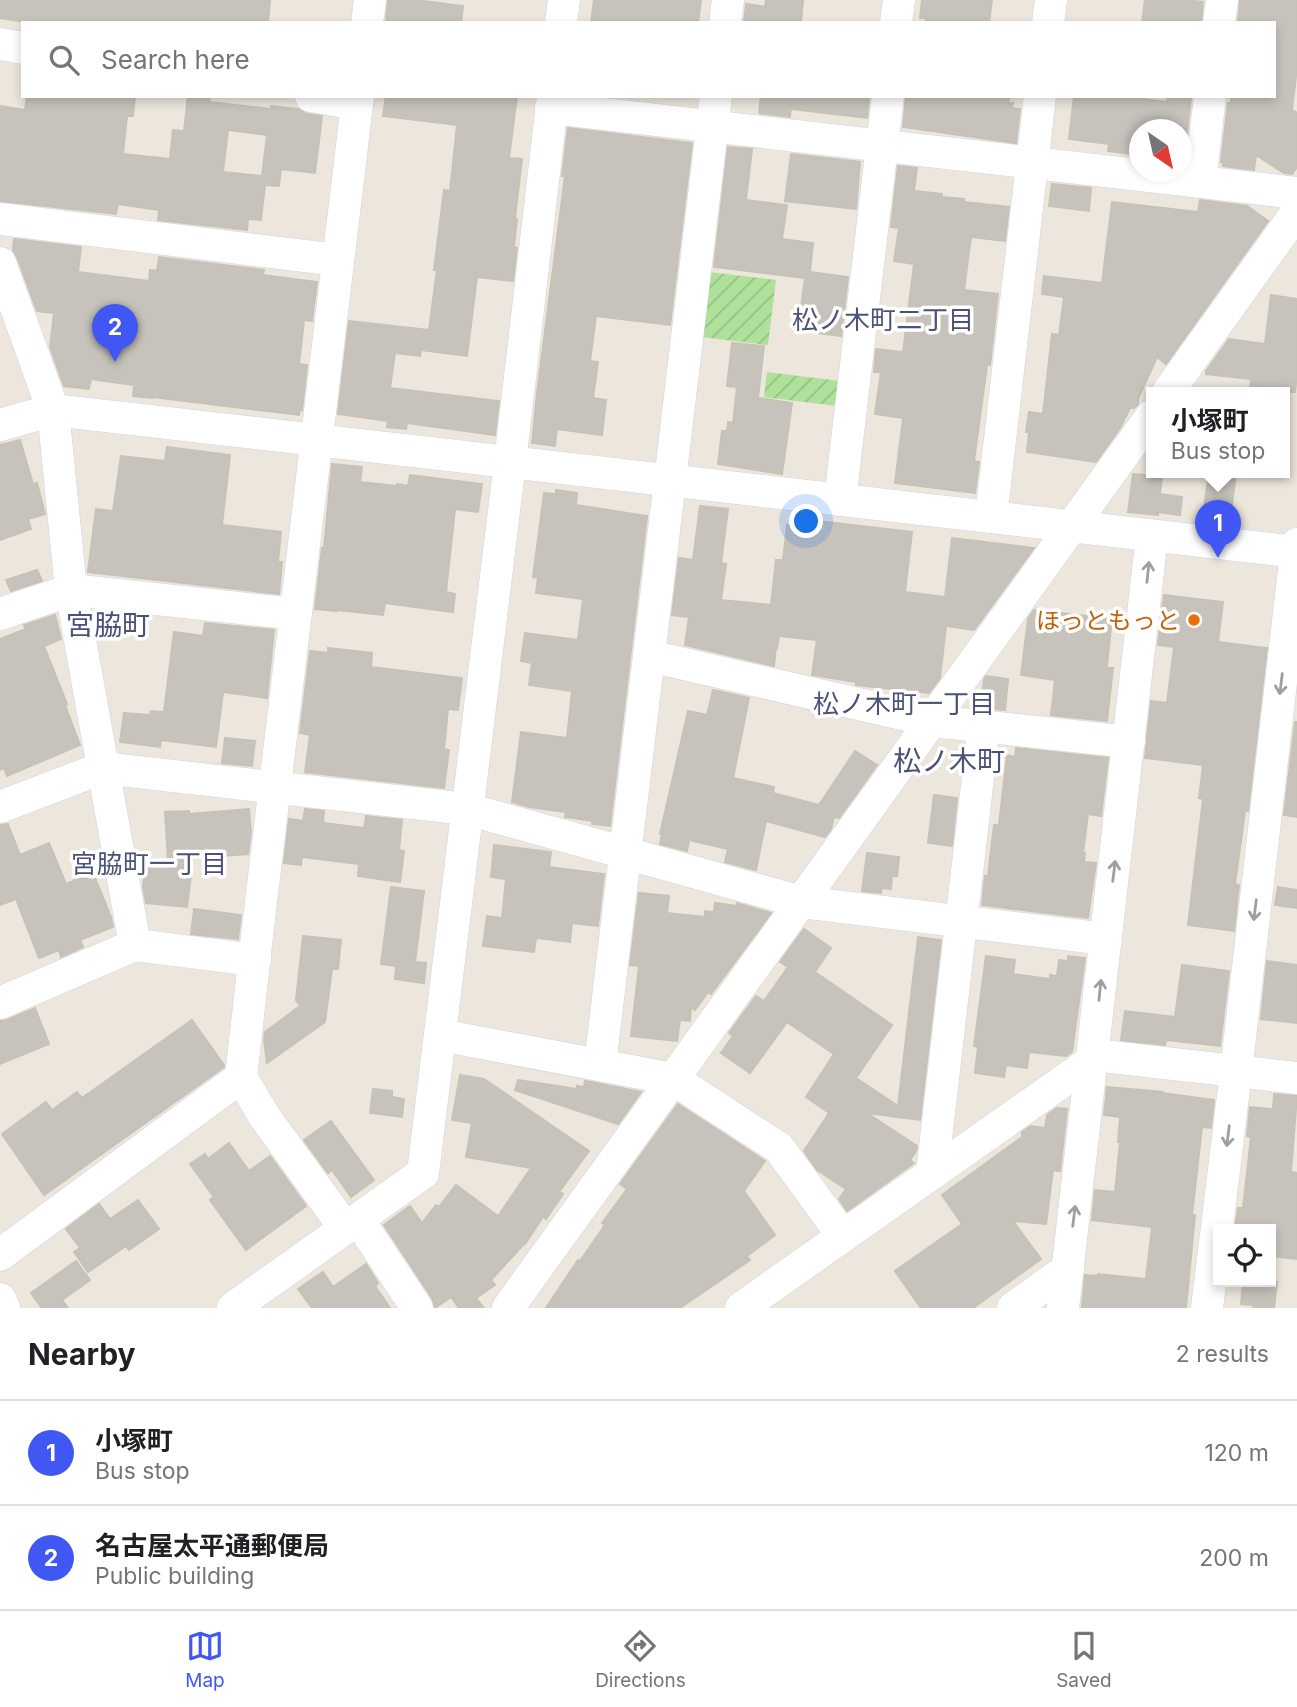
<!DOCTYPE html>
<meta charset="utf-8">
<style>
body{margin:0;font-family:Inter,"Noto Sans JP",sans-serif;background:#f6f6f6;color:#202124}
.controls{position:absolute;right:21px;bottom:21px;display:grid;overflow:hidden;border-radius:0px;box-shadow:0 4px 10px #0003}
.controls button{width:63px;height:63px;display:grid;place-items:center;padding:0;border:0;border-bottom:2px solid #e0e0e0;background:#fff;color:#202124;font:35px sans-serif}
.compass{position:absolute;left:1129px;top:119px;width:63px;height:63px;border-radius:50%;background:#fff;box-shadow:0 4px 10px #0003;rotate:146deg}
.you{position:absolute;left:807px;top:522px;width:24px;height:24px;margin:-18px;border:5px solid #fff;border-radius:50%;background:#1a73e8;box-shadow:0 0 0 10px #1a73e833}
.badge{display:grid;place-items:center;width:46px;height:46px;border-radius:50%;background:#4057f4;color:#fff;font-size:23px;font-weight:700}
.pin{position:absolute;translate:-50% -58px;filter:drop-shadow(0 2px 4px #0008)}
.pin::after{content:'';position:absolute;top:37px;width:24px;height:21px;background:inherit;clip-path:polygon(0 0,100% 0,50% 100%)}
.popup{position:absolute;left:1146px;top:387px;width:144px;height:91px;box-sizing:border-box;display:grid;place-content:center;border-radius:0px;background:#fff;filter:drop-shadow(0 2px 5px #0005);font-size:23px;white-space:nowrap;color:#757577}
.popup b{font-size:26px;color:#202124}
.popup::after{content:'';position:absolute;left:50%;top:100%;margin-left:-14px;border:14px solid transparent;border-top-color:#fff}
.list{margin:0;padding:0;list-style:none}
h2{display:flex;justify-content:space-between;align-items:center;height:91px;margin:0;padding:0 28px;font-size:30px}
h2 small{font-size:23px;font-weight:400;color:#757577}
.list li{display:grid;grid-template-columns:46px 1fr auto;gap:21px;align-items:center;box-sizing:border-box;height:105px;padding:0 28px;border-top:2px solid #e0e0e0}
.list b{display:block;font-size:26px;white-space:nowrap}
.list p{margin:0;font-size:23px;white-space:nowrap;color:#757577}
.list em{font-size:23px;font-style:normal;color:#757577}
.icon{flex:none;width:38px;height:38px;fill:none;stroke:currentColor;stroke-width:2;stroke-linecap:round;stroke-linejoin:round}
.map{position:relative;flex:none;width:1297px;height:1308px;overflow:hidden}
.search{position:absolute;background:#fff;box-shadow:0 4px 10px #0003;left:21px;right:21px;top:21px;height:77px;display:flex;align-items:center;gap:18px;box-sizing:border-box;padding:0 24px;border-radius:0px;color:#757577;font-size:26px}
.sheet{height:301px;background:#fff}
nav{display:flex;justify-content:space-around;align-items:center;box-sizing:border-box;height:98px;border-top:2px solid #e0e0e0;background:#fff;font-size:19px;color:#757577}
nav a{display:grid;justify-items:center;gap:4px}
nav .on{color:#4057f4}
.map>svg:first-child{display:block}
.garden{fill:url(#garden-furrows)}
.building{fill:#c7c3bc;stroke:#c7c2b6;stroke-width:2;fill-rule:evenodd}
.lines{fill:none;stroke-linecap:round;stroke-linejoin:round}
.minor-casing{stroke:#d1d4e2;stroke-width:33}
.minor{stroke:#fff;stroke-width:32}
.oneway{stroke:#9f9f9f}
.food-dot{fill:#e8710a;stroke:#fff;stroke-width:2.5}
.labels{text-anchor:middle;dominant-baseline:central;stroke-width:7;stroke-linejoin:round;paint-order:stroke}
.food-label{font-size:24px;fill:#c56008;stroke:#fff;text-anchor:end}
.neighbourhood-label{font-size:26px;fill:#4c5179;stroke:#fff}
.quarter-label{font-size:28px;fill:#4c5179;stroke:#fff}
</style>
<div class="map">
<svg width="1297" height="1308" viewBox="0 0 1297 1308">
<defs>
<pattern id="garden-furrows" width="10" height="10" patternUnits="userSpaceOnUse" patternTransform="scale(1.75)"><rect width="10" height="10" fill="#aee19a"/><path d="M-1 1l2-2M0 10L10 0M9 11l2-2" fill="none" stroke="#96c185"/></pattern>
</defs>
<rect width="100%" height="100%" fill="#ece6dc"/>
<g class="garden">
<path d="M709,272l67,8 -8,65 -67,-8z"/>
<path d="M767,372l73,9 -3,25 -73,-9z"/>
</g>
<g class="building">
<path d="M0,0h270l-2,23h-238l-30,-5z"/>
<path d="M388,0h27l48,6 -2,17h-75z"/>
<path d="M594,0h107l-3,23h-107z"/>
<path d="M766,0h37l-2,23h-57l2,-19 19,3z"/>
<path d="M922,0h70l-3,23h-64l1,-5h-6z"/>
<path d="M1145,0h40l18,2 -2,21h-59z"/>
<path d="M1240,0h57v68l-5,42 5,3v54l-5,7 -8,-1 -28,-18 -2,15 -31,-4v-3l-2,-1 7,-59h3v-7h22l21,3v-76h-36z"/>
<path d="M27,96h108l-2,20h-6l-4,38 47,5 3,-29 11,1 4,-35h22l-1,6 62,7v-3l27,3 9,5 15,2 -7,57 -34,-4 -2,17 -14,-1 -4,35 -13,-1 -1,11 -89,-10 1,-10 -41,-6 -2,10 -116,-13v-95l25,4zM228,130l39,5 -5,41 -39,-4z"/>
<path d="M386,96h131l-8,62 13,1 -7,59 2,1 -3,28 3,1 -4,33 -36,-4 -10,79 -46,-6 -1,6 -25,-3 -5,35 109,13 -4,34 -88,-12 -1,6 -19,-2 1,-6 -50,-7 11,-93 80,9 8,-60h-3l10,-80 6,1 7,-66 -74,-9z"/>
<path d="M761,96h31l-2,21 -31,-4z"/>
<path d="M792,96h77l-2,22 -75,-9z"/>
<path d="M906,96h103l-1,7h5l-1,5 8,1 -4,34 -113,-16z"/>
<path d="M1074,96h45l48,6 1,-6 23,2 -7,60 -3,-1v-27h-42v25l-31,-4 1,-7 -40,-5z"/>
<path d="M568,128l124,15 -22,182 -74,-9 -6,45 8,1 -5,36 13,2 -4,35 -45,-6 -2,17 -23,-3 5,-50 28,-217h-3z"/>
<path d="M728,147l24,2 -6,51 41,5 -5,34 31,4 -3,29 38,5 -7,59 -43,-6 7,-52 -91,-11z"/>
<path d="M791,154l69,8 -4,47 -71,-8z"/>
<path d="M898,166l19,2 -3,23 28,3v3l22,2v3l45,5 -4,34 -34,-4 -7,53 34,4 -8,71h-3l-13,96 5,1 -4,31 -80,-10 8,-65 -28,-4 6,-42h-7l2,-23 27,3 11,-88 -20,-3 5,-33 -8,-1z"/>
<path d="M1052,184l39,4 -2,23 -40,-5z"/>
<path d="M1200,200l47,6 21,15 -102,143 -9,-7 -19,42v5l-4,4h-4l-10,20 -24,34 -69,-10 2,-20h-3l3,-20 14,2 9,-80 7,1 5,-38 -22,-3 2,-18 58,7 10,-81 86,10z"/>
<path d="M14,239l67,8 -3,25 71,9 1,-11 7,1 2,-14 105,13 -1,5 54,7 -5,39 -8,-1 -5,44 8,1 -5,45 -2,-1 -1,6 -147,-18v1l-19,-2 1,-11 -43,-6 -2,10 -25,-3 -14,-39 4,-34 -17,-2 -20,-54 -4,-7z"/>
<path d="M1271,295l26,4v76l-2,17h-45l1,-13 -45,-5v-3l23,-32 36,5z"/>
<path d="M732,343l32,3 -6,52 34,5 -10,71 -64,-10 4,-33h5l1,-9 5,1 4,-36 -10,-1z"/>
<path d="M20,440l13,44 4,-1 8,31 -17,5 3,10 -31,11v-95z"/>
<path d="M167,447l63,8 -8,70 59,7 -3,30h4l-3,32 -191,-22 8,-63 17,2 8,-55 44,5z"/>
<path d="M332,464l30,3 -2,15 37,4v-2l11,2 2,-11 72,9 -4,28 -23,-3 -9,83 9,2 -2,18 -68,-9 -2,12 -46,-5v1l-22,-2 7,-61h2z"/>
<path d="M1209,472l27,2 -4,30h-5v8l-23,-3z"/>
<path d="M1133,474l29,3 -2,17 22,3 -2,18 -22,-3v3l-30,-3z"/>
<path d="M556,490l21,3 -1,12 71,11 -37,310 -18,-2 1,-3 -28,-4 1,-5 -37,-5 -17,-5 9,-70 46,6 5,-47 -43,-6 3,-22 -11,-2 4,-28 53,7 5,-41 -47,-6 2,-15 -5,-1 11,-84 12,1z"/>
<path d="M700,506l28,3 -7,54 5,1 -5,36 50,5 5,-45h7l4,-35 30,4 1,-8 94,11 -7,60 40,5 7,-59 82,10 -60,82 -28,-4 -6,52 -11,15 -73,-8v-3l-44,-7 5,-35 -38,-4 -2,12 -1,-1 -2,19 -89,-21 4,-28 -17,-2 7,-57 14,2z"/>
<path d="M37,570l5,11 -31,10 -5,-11z"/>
<path d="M1164,595l59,7 -5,40 49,6 -19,163h-3l-10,73 4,1 -5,46 -46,-6 15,-126 -4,-1 4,-33 -58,-7 6,-57 16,2 7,-56 -16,-2z"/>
<path d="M1034,610l78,9 -5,46v3h6l-6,53 -56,-6 4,-35 -34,-5 7,-56z"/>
<path d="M55,615l6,24 -17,7 23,58 -2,1 15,40 -73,31 -3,-8 -4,2v-131l26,-10 -2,-4z"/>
<path d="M205,623l69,7 -7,68 -44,-6 -7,55 -55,-7 -1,7 -40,-5 4,-29 26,2 1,-4 13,1 10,-80 29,4z"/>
<path d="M328,648l44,5 -1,14 91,11 -4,32 -10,-1 -4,40 5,1 -5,38 -139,-16 5,-37 -10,-2 10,-82 18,2z"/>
<path d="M986,676l22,3 -3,31 -24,-2 3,-29z"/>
<path d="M713,690l36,8 -16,80 41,9 -1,6 46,12 36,-54 22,14 -38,53 -5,-1 -3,12 -6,8 -59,-16 -10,49 -31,-8 3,-13 -39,-9 -2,11 -27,-7 2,-10h-2l28,-123 19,4z"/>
<path d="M1295,722h2v95l-13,-2z"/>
<path d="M225,738l30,3 -3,25 -30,-3z"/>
<path d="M1016,748l92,10 -7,58 -13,-2 -5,39h2l-1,9 12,1 -8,55 -106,-13 3,-29h3l6,-51h5l8,-70 8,2z"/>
<path d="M934,795l23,3 -5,48 -24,-3z"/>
<path d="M249,809l2,23 -3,22 -55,4 -6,49 -41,-4 -3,-16 4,-29 21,3 -3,-49 24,-1v3z"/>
<path d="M305,809l19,2 -1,12 41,5 2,-12 36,4 -3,30 5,1 -4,31 -42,-6 1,-12 -57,-7 -1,8 -17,-2 5,-44 14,2z"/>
<path d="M8,824l12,31 29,-12 17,41 27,-11 18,44 2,10 -33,13 3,7 -22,10 -2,-7 -20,8 -23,-59 -16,6v-80z"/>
<path d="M494,845l57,7 -2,15 55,7 -6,52 -26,-3 -2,19 -34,-4 -2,14 -51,-6 4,-30 15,2 4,-39 -15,-2z"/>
<path d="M867,853l32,4 -2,19h-5l-1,13 -9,-1 -1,5 -19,-2z"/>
<path d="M391,887l33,4 -9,71 11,1 -2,20 -29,-4 1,-13 -15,-2z"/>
<path d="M1278,887l19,3v18l-22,-3z"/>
<path d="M639,893l30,3 -2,17 38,4v-6l9,1 1,-9 22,3v-3l34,10 -60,81 -3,-2 -13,18 -4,-3 -1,14 -10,-1 -3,21 -46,-5 8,-70 -9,-1z"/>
<path d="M194,909l47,6 -3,24 -47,-5z"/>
<path d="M804,929l27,19 -16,24 77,53 -36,53 42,28 20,-169 23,3 -21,180 -53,-7 50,33 -1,5 -6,9 4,3 -67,48 -8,-12 7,-10 -29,-19 -13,-19 25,-38 -23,-16 28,-43 -47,-32 -37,51 -29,-20 12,-17 -4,-3 27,-37 8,5 24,-34 -8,-5z"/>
<path d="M303,936l38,4 -3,29h-6l-7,53 -58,41 -3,-23 1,-8 35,-26 -4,-6z"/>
<path d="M986,956l29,4 -2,14 37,5v-4l7,1 2,-16 9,1v-5l17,2 -13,94 -6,4 -37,-4 -2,16 -21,-3 -2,12 -29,-4 3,-26 -4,-1z"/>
<path d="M1267,961l30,4v58l-36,-4z"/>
<path d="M1182,965l47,6 -9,75 -54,-6 -1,5 -44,-5 4,-29 50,6z"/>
<path d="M35,1008l14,36 -49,20v-43l7,-1z"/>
<path d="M192,1020l32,45v2l-180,128 -42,-61 44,-32 6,8 25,-18 5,6z"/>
<path d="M460,1075l24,4 105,72 -30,41 4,2 -17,25 -3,-2 -18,27h-1l-33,36 4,5 -19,13 8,10h-25l-8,-11 -16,11 -3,-10 -48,-73 26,-19 12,17 14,-18 3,2 17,-22 42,31 33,-48 -65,-11 6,-34 -20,-3z"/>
<path d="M518,1080l59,9v-3l7,1 1,-6 56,11 -23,32 -103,-34z"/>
<path d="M1107,1087l56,5v1l51,7 -3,28 -9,-1 -10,88h3l-9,93h-104l3,-33 13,1v-2l48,5 6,-52 -60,-7 3,-30 20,2 5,-50h-2l2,-25 -16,-2z"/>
<path d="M373,1089l19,2v6l12,2 -2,18 -32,-4z"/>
<path d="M1274,1094l23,2 -6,76 6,1v86l-26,-3v-27h-36l3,-21h5l8,-71 -4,-1 3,-29 23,2z"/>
<path d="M678,1104l87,57 -21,30 31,44 -28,21 3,4 -70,48h-134l32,-48 2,1 25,-36 -3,-2 25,-34 -7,-5z"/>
<path d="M1057,1108l10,1 -7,62 -7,-1 -7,54 -33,-3 28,38 -68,49h-52l-26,-37 67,-47 -20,-29 80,-58v-5l9,-6 14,2 2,-13z"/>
<path d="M331,1121l43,59 -23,17 -19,-27 -4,3 -24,-33z"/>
<path d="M229,1143l20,28 21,-15 36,50 -60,44 -36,-50 4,-3 -24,-33 15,-10 3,5z"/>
<path d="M138,1200l21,29 -30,21 -3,-4 -38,26 -14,-20 6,-4 -14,-19 33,-25 11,15z"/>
<path d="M76,1261l14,19 -28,20 6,8h-26l-11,-15z"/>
<path d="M366,1264l12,19 -3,3 15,22h-78l-14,-19 25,-17 10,15z"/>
<path d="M1243,1282h34l-3,26h-21l1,-3 -13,-1z"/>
</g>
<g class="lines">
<g class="minor-casing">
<g id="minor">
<path d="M367,23l3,-23"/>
<path d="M561,23l3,-23"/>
<path d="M725,23l3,-23"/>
<path d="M896,23l3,-23"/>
<path d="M1048,23l3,-23"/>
<path d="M1219,23l3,-23"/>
<path d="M0,44l23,4"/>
<path d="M311,96l46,8"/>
<path d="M551,108l746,85"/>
<path d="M1200,182l10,-86"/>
<path d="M0,219l338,41"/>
<path d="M0,263l53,147 18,180 64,355"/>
<path d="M1168,392l129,-180"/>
<path d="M0,425l53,-15 1244,142"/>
<path d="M840,500l48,-404"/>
<path d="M991,517l49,-421"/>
<path d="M0,614l71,-24 225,24"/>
<path d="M649,656l283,65 197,21"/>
<path d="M0,807l102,-39 365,41 334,93 305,37"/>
<path d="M0,1003l135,-58 120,15"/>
<path d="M440,1035l233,44 106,69 64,88"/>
<path d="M1093,1055l204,23"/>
<path d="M600,1065l116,-969"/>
<path d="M241,1077l23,39 81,112"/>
<path d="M932,1173l52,-447"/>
<path d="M358,1219l59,89"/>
<path d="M0,1255l241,-178 17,-150 100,-831"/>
<path d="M0,1299l4,9"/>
<path d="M233,1308l190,-135 87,-711 43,-366"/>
<path d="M508,1308l644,-893"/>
<path d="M741,1308l352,-248"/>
<path d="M1013,1308l55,-39"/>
<path d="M1063,1308l89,-772"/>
<path d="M1207,1308l29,-236 61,-528"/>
</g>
</g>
<use href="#minor" class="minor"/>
</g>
<defs><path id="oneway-shaft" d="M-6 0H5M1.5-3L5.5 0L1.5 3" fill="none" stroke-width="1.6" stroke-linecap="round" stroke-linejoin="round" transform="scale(1.75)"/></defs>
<g class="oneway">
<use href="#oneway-shaft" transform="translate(1148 572) rotate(-84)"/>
<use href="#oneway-shaft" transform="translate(1281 684) rotate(97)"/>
<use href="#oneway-shaft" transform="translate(1114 871) rotate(-83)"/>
<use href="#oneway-shaft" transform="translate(1255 910) rotate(97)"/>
<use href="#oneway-shaft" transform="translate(1100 990) rotate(-84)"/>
<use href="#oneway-shaft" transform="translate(1228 1136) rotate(97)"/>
<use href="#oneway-shaft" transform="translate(1074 1216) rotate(-83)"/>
</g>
<circle class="food-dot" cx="1194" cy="620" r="7"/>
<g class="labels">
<g class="food-label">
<text x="1180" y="620">ほっともっと</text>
</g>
<g class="neighbourhood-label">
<text x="883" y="319">松ノ木町二丁目</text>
<text x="904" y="703">松ノ木町一丁目</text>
<text x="149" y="863">宮脇町一丁目</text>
</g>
<g class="quarter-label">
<text x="108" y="625">宮脇町</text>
<text x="949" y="761">松ノ木町</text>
</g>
</g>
</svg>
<div class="controls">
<button><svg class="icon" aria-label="locate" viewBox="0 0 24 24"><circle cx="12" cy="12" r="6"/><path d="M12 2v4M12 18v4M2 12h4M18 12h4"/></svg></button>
</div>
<svg class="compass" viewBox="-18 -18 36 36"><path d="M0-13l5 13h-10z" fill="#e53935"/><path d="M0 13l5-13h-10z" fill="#757577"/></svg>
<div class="you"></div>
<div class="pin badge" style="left:1218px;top:558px">1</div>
<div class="popup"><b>小塚町</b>Bus stop</div>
<div class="pin badge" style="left:115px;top:362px">2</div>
<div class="search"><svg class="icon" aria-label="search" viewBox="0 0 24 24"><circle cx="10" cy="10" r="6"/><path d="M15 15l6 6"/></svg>Search here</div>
</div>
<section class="sheet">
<h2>Nearby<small>2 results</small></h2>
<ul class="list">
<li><span class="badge">1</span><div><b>小塚町</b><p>Bus stop</p></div><em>120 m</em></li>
<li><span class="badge">2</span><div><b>名古屋太平通郵便局</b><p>Public building</p></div><em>200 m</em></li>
</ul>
</section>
<nav>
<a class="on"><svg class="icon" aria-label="map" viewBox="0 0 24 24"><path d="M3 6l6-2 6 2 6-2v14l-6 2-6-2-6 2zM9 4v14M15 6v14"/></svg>Map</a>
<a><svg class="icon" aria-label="directions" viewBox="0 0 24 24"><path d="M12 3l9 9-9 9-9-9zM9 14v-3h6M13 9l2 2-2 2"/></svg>Directions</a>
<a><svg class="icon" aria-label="saved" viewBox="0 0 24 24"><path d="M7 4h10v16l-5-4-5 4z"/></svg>Saved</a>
</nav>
